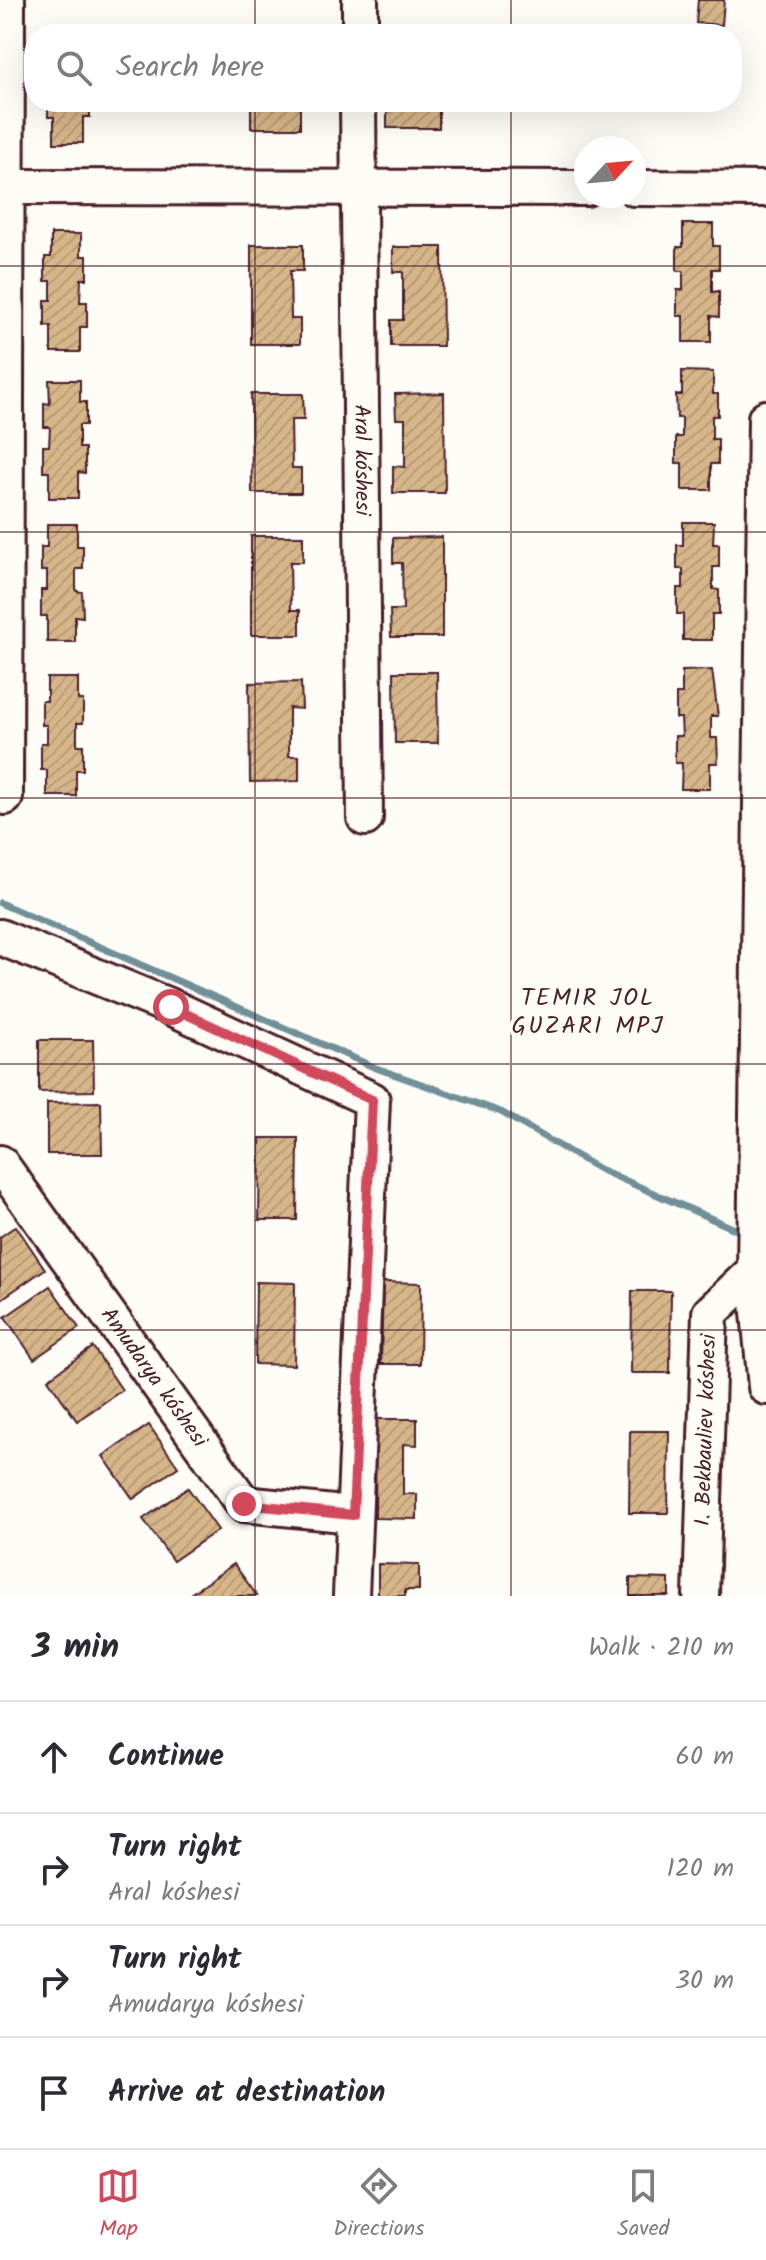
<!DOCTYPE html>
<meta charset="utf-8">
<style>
body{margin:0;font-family:Kalam,sans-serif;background:#f2f2f3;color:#2b2b33}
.compass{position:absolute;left:574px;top:136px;width:72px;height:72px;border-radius:50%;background:#fff;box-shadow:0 8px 32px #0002;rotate:64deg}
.stop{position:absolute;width:24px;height:24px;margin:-18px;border:6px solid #d1495b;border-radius:50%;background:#fff}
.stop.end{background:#d1495b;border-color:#fff;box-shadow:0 2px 8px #0008}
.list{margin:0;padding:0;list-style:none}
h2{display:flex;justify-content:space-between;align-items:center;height:104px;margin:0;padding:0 32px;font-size:34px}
h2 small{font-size:26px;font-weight:400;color:#7c7c81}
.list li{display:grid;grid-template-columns:52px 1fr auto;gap:24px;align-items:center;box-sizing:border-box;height:112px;padding:0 32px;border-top:2px solid #e1e1e2}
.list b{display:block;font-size:30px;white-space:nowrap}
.list p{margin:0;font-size:26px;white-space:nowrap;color:#7c7c81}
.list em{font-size:26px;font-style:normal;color:#7c7c81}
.icon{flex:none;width:44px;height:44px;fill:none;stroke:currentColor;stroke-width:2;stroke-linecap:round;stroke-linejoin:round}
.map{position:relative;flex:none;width:766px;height:1596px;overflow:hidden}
.search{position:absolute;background:#fff;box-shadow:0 8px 32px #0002;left:24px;right:24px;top:24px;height:88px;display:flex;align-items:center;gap:20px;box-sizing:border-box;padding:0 28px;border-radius:32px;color:#7c7c81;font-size:30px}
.sheet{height:552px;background:#fff}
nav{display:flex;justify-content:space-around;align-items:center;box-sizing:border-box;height:112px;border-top:2px solid #e1e1e2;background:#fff;font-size:22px;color:#7c7c81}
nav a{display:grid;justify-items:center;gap:4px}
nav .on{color:#d1495b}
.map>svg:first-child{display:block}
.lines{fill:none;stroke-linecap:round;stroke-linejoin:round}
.stream{stroke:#6f8f96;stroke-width:7}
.building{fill:url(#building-hatch);stroke:#4a1f2b;stroke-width:2}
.minor-casing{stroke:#4a1f2b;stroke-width:40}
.minor{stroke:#fdfcf7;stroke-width:34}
.route{stroke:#d1495b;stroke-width:10}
.grid{fill:none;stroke:#4a1f2b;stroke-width:2;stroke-opacity:0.55}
.labels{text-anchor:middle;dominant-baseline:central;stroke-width:8;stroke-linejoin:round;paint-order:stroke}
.street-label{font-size:22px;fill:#4a1f2b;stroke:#fdfcf7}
.neighbourhood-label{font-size:24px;letter-spacing:2px;fill:#4a1f2b;stroke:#fdfcf7}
</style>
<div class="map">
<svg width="766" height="1596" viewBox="0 0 766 1596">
<defs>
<pattern id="building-hatch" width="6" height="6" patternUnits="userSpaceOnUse" patternTransform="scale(2)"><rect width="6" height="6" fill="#d6b689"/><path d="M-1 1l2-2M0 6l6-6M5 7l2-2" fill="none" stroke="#b99c76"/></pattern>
</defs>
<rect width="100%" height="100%" fill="#fdfcf7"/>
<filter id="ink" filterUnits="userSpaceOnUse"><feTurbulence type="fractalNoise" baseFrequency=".0125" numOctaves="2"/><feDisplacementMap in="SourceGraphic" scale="16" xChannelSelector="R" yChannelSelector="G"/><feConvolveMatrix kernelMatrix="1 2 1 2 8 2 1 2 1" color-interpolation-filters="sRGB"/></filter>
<g filter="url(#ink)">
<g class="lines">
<path class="stream" d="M0,903l376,165 125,44 98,57 145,64"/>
</g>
<g class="building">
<path d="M698,0h26l-2,25 -26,-2z"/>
<rect x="54" y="25" width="31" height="9"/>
<rect x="250" y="29" width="52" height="5"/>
<rect x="389" y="29" width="49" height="5"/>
<path d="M48,102h42v15h-7v26h-29v-26h-6z"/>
<rect x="251" y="102" width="49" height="26"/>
<rect x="387" y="102" width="52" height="26"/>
<path d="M683,224h30v22h6v23h-7v23l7,-1v26l-8,-1v26h-28v-26h-6v-26h6v-19h-6v-24h6z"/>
<path d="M51,234h30v22h6v23h-6l-1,23h7v25h-7v25h-29v-26h-6v-26h6v-19h-6v-24h6z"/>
<path d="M251,245h52v26h-13l1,48h9v25h-49z"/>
<path d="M393,247h49l1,99h-52v-26h12v-48h-10z"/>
<path d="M682,371l31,1v22h5v22h-6v23h6v25h-7v26h-29v-27h-6v-26h6v-19h-5l-1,-23h6z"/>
<path d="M49,380h31v22h6v23h-7v23h6v25l-7,-1v26h-29v-26h-6v-26h6l1,-19h-6v-24l6,1z"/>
<path d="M444,393l1,100h-52v-27l12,1v-48h-9l-1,-25z"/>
<path d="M251,394h52l1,26h-13l1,48h9v25h-49z"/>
<path d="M683,522h31l-1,22h6v23h-6v22l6,1v24h-7v26h-29v-26h-6v-26h6v-19h-6v-24h6z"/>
<path d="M47,524h30v22h6v23h-7v22l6,1 1,25 -8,-1v26h-28v-26h-6v-26h6v-19h-6v-24h6z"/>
<path d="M251,536h52v26h-13l1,48h9v25h-49z"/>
<path d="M442,537v100h-51l-1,-27h13l-1,-47h-9v-25z"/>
<path d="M712,670l6,46h-7v22h6l1,25h-8v26h-29l1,-26h-7v-27h7l-1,-18h-5v-24h6v-23z"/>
<path d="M394,672h43l1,71h-43z"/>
<path d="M47,678h31v22h5v23h-6v22h6v25h-7v26h-29v-26h-6v-27h6v-18h-5v-24h5z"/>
<path d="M301,682l1,27 -13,-1v48h10v25l-49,1 -1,-99z"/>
<path d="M39,1040h54l1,51 -55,1z"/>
<path d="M101,1102l1,52h-55v-51z"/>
<path d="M260,1138h38l-1,82h-38z"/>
<path d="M16,1226l29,43 -45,31v-63z"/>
<path d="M256,1282l39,1 -1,82 -39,-1z"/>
<path d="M383,1282l38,1 -1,81h-39z"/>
<path d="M50,1286l29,42 -45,31 -29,-42z"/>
<path d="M632,1291h39l-1,82h-39z"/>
<path d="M93,1347l29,43 -45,31 -29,-42z"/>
<path d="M376,1419h41v26l-14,-1v50h14v25l-42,-1z"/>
<path d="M149,1425l29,42 -45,32 -30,-43z"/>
<path d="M630,1431h39l-1,82h-39z"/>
<path d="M188,1488l30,42 -45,31 -30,-42z"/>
<path d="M234,1564l23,32h-67l-1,-1z"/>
<path d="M378,1564l41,1v25h-14v6h-27z"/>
<path d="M630,1578l39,1v17h-39z"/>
</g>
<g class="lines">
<g class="minor-casing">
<g id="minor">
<path d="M360,34v-34"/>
<path id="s1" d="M358,102l7,716"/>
<path d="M7,187l579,1"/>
<path d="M634,188l132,1"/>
<path d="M766,418l-11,852 11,117"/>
<path d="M5,797l2,-797"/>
<path d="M0,937l171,70 201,93 -21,496"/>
<path id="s2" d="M0,1163l244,341 109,11"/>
<path id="s3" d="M701,1596l9,-283 45,-43"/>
</g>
</g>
<use href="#minor" class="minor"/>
</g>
</g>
<g class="lines" filter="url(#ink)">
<path class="route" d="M171,1007l201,93 -19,415 -109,-11"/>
</g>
<path class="grid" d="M255,0v34M511,0v34M255,102v1494M511,102v1494M0,266h766M0,532h766M0,798h766M0,1064h766M0,1330h766"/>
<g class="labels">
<g class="street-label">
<text stroke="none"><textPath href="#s1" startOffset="358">Aral kóshesi</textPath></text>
<text stroke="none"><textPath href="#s2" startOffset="264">Amudarya kóshesi</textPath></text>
<text stroke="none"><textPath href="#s3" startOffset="166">I. Bekbauliev kóshesi</textPath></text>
</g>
<g class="neighbourhood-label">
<text x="588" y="998">TEMIR JOL<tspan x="588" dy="28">GUZARI MPJ</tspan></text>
</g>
</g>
</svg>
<svg class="compass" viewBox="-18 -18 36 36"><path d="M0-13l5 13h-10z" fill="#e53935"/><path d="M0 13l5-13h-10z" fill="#7c7c81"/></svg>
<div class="stop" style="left:171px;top:1007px"></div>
<div class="stop end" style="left:244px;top:1504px"></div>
<div class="search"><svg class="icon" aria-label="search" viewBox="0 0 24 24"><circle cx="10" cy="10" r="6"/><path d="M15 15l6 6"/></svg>Search here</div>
</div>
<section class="sheet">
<h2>3 min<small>Walk · 210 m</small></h2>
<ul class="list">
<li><svg class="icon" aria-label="ahead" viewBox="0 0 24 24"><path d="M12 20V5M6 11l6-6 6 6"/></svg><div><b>Continue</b></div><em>60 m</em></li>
<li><svg class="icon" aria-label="right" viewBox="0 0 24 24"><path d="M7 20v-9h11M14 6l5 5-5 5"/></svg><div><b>Turn right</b><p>Aral kóshesi</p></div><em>120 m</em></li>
<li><svg class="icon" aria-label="right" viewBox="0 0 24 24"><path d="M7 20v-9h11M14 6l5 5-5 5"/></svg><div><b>Turn right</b><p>Amudarya kóshesi</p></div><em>30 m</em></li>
<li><svg class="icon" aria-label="arrive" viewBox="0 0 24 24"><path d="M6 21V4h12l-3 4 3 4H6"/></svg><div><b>Arrive at destination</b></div></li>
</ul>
</section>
<nav>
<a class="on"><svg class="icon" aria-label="map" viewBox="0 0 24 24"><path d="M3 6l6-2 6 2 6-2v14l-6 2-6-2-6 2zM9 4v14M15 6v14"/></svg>Map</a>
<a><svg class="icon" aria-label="directions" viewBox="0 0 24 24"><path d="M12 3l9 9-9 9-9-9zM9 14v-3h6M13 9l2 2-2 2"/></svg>Directions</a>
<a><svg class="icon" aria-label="saved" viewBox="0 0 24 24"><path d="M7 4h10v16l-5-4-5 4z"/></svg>Saved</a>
</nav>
